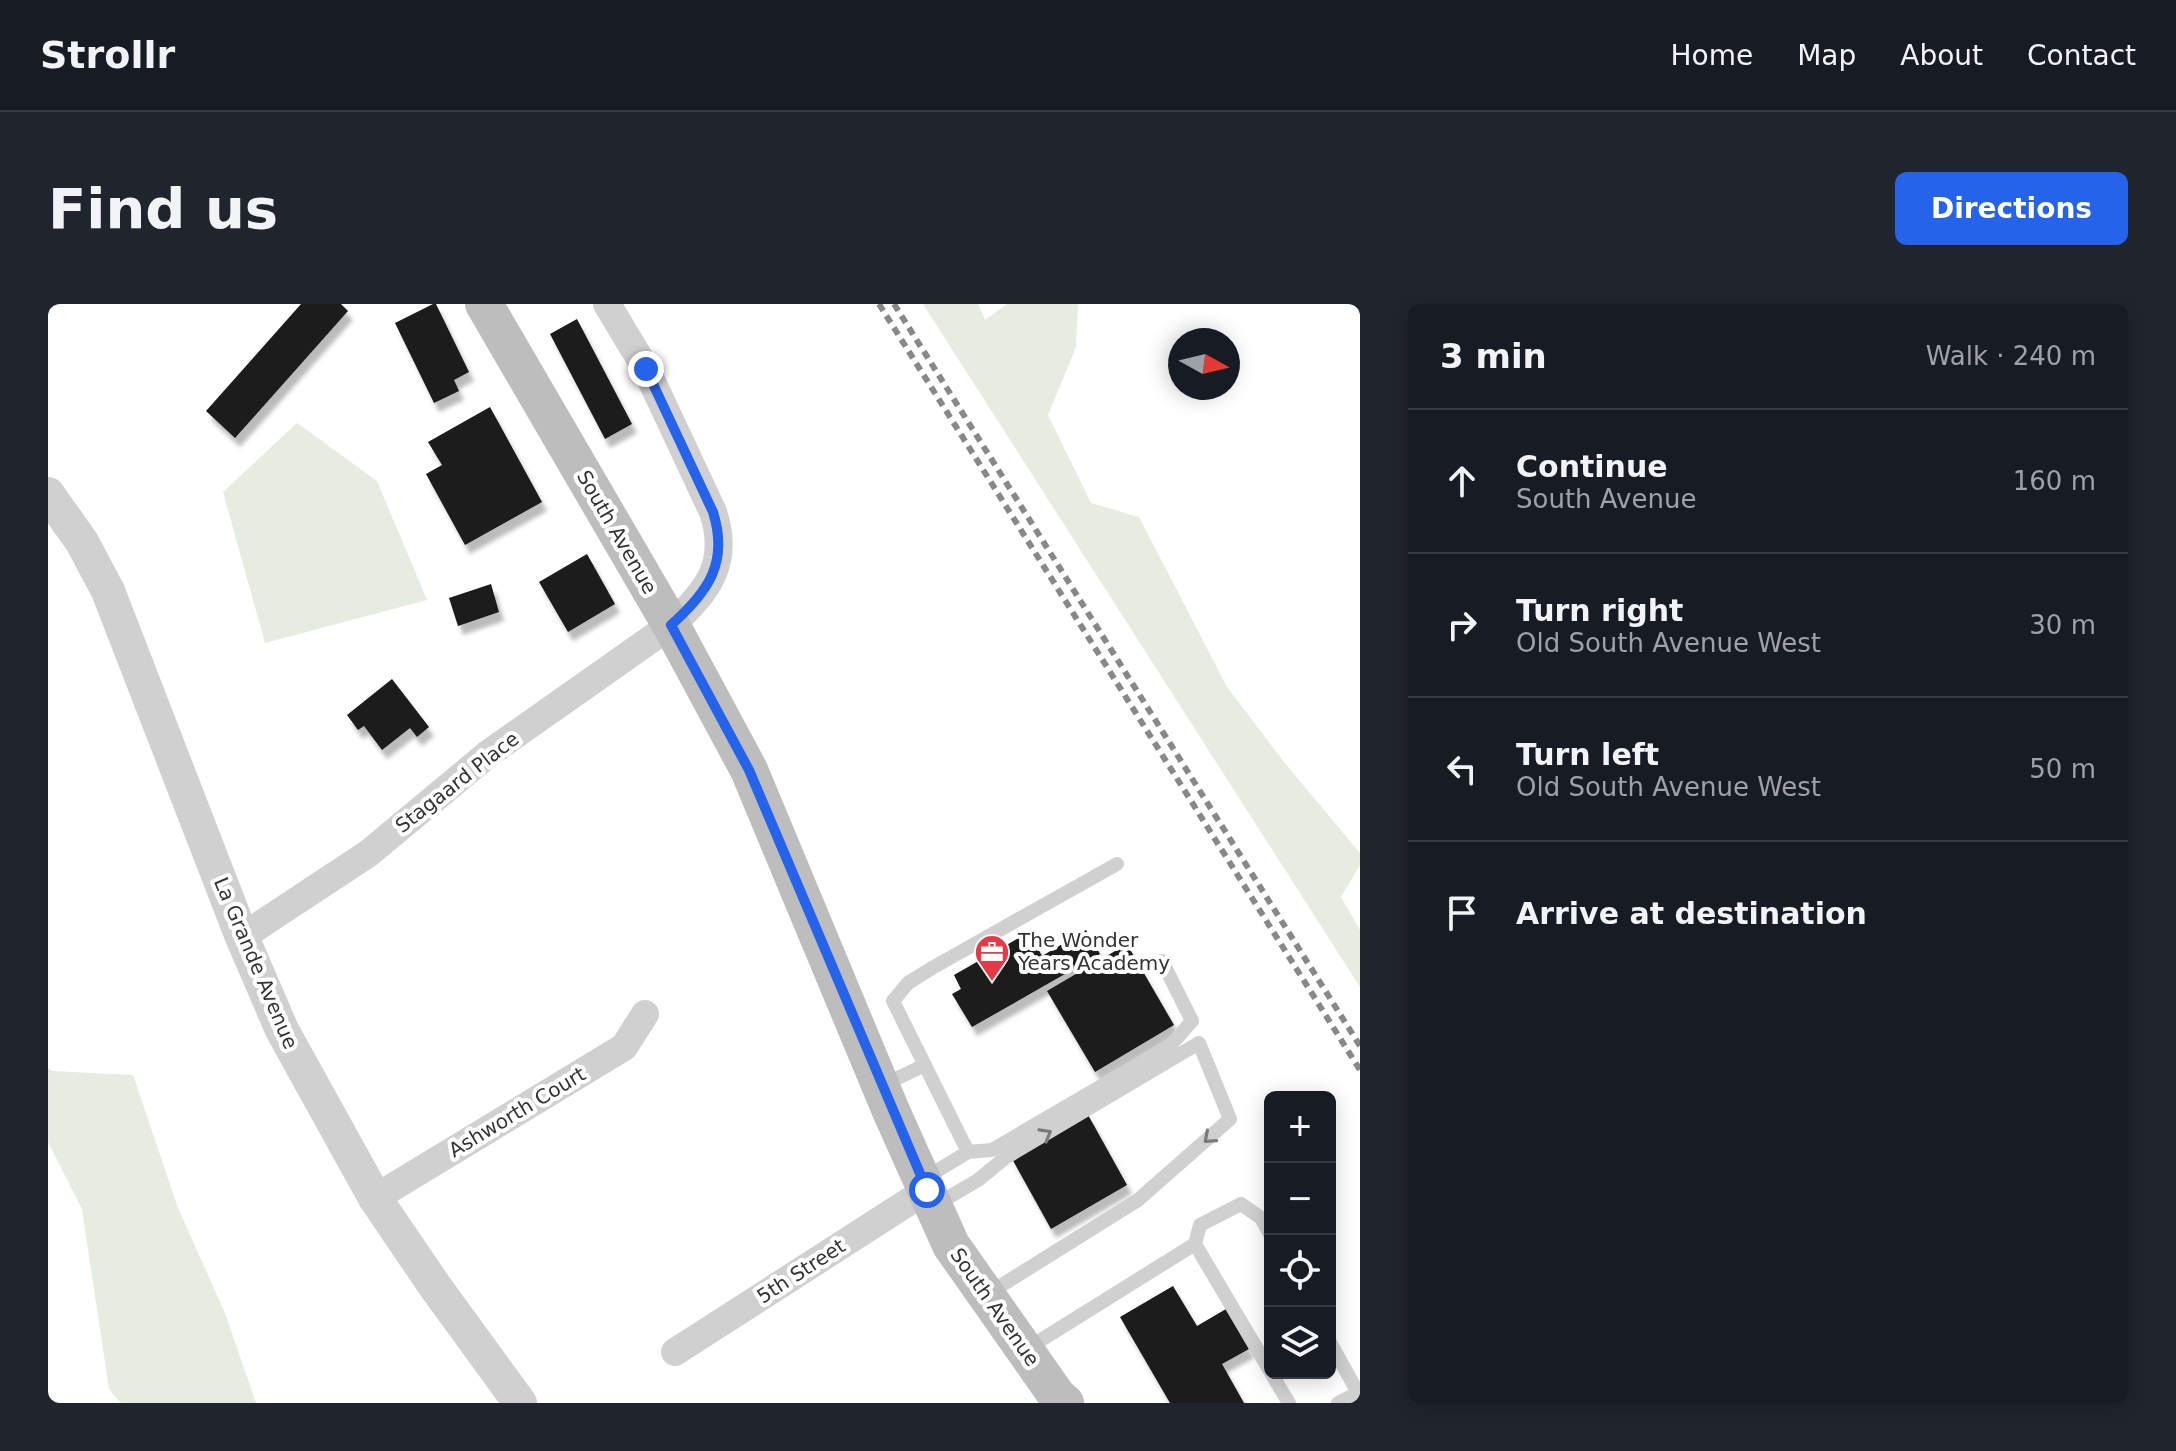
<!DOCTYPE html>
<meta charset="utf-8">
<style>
body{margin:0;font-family:"DejaVu Sans",sans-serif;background:#20242c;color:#f1f3f6}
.controls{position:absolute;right:24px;bottom:24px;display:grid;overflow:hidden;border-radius:12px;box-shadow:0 4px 20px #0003}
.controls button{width:72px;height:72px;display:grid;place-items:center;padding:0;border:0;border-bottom:2px solid #363941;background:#171b24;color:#f1f3f6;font:40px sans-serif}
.compass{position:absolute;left:1120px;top:24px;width:72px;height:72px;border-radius:50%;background:#171b24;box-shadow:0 4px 20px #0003;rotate:98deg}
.stop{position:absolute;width:24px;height:24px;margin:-18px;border:6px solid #2563eb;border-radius:50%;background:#fff}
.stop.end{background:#2563eb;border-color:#fff;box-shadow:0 2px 8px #0008}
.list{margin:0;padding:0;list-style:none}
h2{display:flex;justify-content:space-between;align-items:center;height:104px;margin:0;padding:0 32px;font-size:34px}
h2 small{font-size:26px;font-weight:400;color:#9ea1a6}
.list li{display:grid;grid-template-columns:52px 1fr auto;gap:24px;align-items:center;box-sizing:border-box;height:144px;padding:0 32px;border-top:2px solid #363941}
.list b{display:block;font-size:30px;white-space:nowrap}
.list p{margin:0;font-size:26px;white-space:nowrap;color:#9ea1a6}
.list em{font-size:26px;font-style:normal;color:#9ea1a6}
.icon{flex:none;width:44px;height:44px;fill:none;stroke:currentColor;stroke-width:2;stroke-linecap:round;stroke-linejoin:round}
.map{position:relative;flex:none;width:1312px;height:1099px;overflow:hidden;border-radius:12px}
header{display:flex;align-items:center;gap:48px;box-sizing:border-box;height:112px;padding:0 40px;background:#171b24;border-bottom:2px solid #363941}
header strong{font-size:38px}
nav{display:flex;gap:44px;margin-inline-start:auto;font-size:28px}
.intro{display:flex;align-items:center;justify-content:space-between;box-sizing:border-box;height:192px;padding:0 48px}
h1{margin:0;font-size:56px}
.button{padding:20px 36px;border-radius:12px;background:#2563eb;color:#fff;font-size:28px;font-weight:700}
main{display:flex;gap:48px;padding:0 48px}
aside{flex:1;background:#171b24;border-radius:12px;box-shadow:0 4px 20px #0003}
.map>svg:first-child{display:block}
.green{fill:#e6ecdf}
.building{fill:#1a1a1a;filter:url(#shadow)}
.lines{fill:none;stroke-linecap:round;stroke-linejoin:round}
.service{stroke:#d0d0d0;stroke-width:14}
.minor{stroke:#d0d0d0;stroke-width:28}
.tertiary{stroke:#d0d0d0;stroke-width:34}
.secondary{stroke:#bdbdbd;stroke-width:38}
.rail{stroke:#888;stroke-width:6;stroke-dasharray:8 6;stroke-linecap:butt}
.oneway{stroke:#7a7a7a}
.route{stroke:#2563eb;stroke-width:10}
.labels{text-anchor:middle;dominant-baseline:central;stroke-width:8;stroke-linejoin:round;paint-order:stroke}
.street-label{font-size:20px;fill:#333;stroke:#fff}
.poi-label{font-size:20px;fill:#333;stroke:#fff;text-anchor:start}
</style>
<header>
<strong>Strollr</strong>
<nav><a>Home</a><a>Map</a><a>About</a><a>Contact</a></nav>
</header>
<div class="intro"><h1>Find us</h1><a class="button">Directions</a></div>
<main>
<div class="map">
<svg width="1312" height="1099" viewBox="0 0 1312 1099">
<defs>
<filter id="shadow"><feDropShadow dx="5" dy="9" stdDeviation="2" flood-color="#0004"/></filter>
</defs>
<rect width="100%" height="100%" fill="#fff"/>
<g class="green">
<path d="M875,0h55l7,16 22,-16h71l-2,43 -28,68 43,88 48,14 88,170 57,75 76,91v12l-19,32 19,33v57z"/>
<path d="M249,119l80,58 50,119 -162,43 -42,-151z"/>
<path d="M0,764l4,3 81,4 45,133 47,105 31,90h-135l-12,-14 -27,-180 -34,-67z"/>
</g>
<g class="building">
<path d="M253,0h40l7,7 -113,127 -29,-27z"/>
<path d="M385,0h3l33,68 -15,8 5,11 -25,12 -39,-80z"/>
<path d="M529,15l55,105 -27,15 -55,-105z"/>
<path d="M442,103l52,95 -77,43 -39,-71 16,-9 -14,-23z"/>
<path d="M539,250l28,50 -47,28 -29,-50z"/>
<path d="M443,280l8,28 -41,14 -9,-28z"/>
<path d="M344,375l37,48 -12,10 -7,-9 -28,22 -18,-24 -6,4 -11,-15z"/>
<path d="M1038,626l14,24 -128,73 -20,-33 9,-5 -7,-14 75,-43 13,24z"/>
<path d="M1079,640l47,81 -79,47 -48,-81z"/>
<path d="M1039,809l40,72 -76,44 -40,-72z"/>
<path d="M1125,982l24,40 29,-17 23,40 -27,15 22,39h-74l-50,-86z"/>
</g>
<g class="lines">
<g class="service">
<path d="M833,782l44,-21"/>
<path d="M920,848l24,-2 178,-104 22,-25 -30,-60"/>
<path d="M874,876l46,-28 -75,-151 15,-18 24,-15 185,-104"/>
<path d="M886,902l44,-26 27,-22 194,-115 31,76 -92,81 -152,95"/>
<path d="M1147,940l5,-19 41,-21 20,14 9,16"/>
<path d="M1282,1038l28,51 -20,10"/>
<path d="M977,1046l170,-106 75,127"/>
<path d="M1223,1069l18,30"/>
</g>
<g class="minor">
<path d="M194,633l127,-84 119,-99 183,-129c37,-34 59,-62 42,-113l-67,-143 -39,-65"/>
<path d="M327,894l249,-151 21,-33"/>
<path d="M627,1048l252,-162"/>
</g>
<path class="tertiary" d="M0,190l34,48 26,49 134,346 40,93 93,168 59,87 86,118"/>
<path class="secondary" d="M436,0l187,321 78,145 142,341 60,134 106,151 8,7"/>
<g class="rail">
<path d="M831,0l481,766"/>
<path d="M846,0l466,742"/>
</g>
</g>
<defs><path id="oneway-chevron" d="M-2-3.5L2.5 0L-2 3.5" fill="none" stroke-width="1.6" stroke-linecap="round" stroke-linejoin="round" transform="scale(2)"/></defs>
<g class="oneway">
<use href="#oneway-chevron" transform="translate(998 830) rotate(-30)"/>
<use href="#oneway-chevron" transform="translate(1161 834) rotate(139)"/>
</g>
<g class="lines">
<path class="route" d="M598,65l67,143c16,51 -5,80 -42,113l78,145 178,420"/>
</g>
<defs>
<g id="office-pin" transform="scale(1.8)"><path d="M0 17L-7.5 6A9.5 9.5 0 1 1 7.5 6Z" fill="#e63946" stroke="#fff"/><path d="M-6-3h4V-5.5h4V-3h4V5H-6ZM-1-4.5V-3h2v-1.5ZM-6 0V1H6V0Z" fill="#fff"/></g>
</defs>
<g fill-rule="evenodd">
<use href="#office-pin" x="944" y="648"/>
</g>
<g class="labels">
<g class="street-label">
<text transform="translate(569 228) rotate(60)">South Avenue</text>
<text transform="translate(409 478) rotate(-38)">Stagaard Place</text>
<text transform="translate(208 659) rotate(67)">La Grande Avenue</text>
<text transform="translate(469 808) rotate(-31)">Ashworth Court</text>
<text transform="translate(753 967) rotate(-33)">5th Street</text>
<text transform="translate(947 1003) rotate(55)">South Avenue</text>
</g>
<g class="poi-label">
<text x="970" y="636">The Wonder<tspan x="970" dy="23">Years Academy</tspan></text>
</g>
</g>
</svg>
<div class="controls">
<button>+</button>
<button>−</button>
<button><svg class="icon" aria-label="locate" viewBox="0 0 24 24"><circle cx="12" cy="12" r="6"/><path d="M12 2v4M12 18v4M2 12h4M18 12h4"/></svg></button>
<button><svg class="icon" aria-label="layers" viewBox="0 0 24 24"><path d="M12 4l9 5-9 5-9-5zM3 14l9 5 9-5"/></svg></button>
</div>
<svg class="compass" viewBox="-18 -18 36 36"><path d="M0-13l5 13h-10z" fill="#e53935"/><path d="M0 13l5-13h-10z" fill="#9ea1a6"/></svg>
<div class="stop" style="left:879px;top:886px"></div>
<div class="stop end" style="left:598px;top:65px"></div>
</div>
<aside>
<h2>3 min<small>Walk · 240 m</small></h2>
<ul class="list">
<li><svg class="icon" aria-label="ahead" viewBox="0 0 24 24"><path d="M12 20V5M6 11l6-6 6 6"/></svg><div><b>Continue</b><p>South Avenue</p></div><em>160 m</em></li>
<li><svg class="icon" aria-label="right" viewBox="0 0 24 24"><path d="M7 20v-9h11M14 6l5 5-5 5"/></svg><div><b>Turn right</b><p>Old South Avenue West</p></div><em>30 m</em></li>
<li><svg class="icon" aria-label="left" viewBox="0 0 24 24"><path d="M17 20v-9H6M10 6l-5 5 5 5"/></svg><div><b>Turn left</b><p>Old South Avenue West</p></div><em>50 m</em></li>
<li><svg class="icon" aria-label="arrive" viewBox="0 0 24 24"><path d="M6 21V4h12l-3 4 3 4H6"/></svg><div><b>Arrive at destination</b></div></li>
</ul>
</aside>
</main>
